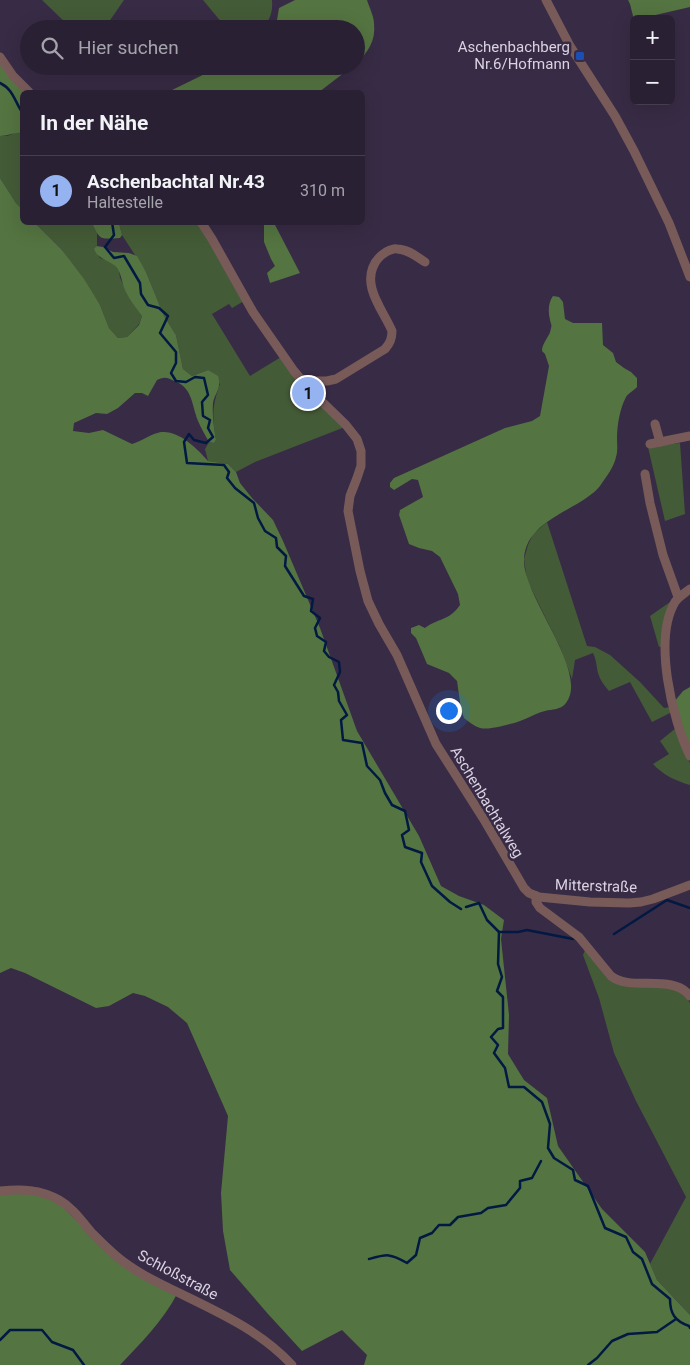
<!DOCTYPE html>
<html lang="de">
<meta charset="utf-8">
<style>
body{margin:0;font-family:Roboto,sans-serif;background:#362d40;color:#f1f3f6}
.controls{position:absolute;right:15px;top:15px;display:grid;overflow:hidden;border-radius:8px;box-shadow:0 5px 20px #0002}
.controls button{width:45px;height:45px;display:grid;place-items:center;padding:0;border:0;border-bottom:1px solid #463e4f;background:#2a2034;color:#f1f3f6;font:25px sans-serif}
.you{position:absolute;left:448px;top:710px;width:18px;height:18px;margin:-12px;border:4px solid #fff;border-radius:50%;background:#1a73e8;box-shadow:0 0 0 8px #1a73e833}
.badge{display:grid;place-items:center;width:32px;height:32px;border-radius:50%;background:#95b2f1;color:#111;font-size:16px;font-weight:700}
.pin{position:absolute;translate:-50% -50%;border:2px solid #fff;box-shadow:0 1px 5px #0006}
.list{margin:0;padding:0;list-style:none}
h2{display:flex;justify-content:space-between;align-items:center;height:65px;margin:0;padding:0 20px;font-size:21px}
h2 small{font-size:16px;font-weight:400;color:#a5a3ac}
.list li{display:grid;grid-template-columns:32px 1fr auto;gap:15px;align-items:center;box-sizing:border-box;height:70px;padding:0 20px;border-top:1px solid #463e4f}
.list b{display:block;font-size:19px;white-space:nowrap}
.list p{margin:0;font-size:16px;white-space:nowrap;color:#a5a3ac}
.list em{font-size:16px;font-style:normal;color:#a5a3ac}
.icon{flex:none;width:28px;height:28px;fill:none;stroke:currentColor;stroke-width:2;stroke-linecap:round;stroke-linejoin:round}
.map{position:relative;flex:none;width:690px;height:1365px;overflow:hidden}
.search{position:absolute;background:#2a2034;box-shadow:0 5px 20px #0002;left:20px;top:20px;width:345px;height:55px;display:flex;align-items:center;gap:12px;box-sizing:border-box;padding:0 18px;border-radius:28px;color:#a5a3ac;font-size:19px}
.panel{position:absolute;background:#2a2034;box-shadow:0 5px 20px #0002;left:20px;top:90px;width:345px;height:135px;border-radius:8px}
.map>svg:first-child{display:block}
.green{fill:#445b37}
.forest{fill:#547441}
.lines{fill:none;stroke-linecap:round;stroke-linejoin:round}
.stream{stroke:#021a43;stroke-width:2.5}
.street{stroke:#785b59;stroke-width:9}
.transit-dot{fill:#1a4fb4;stroke:#382b45;stroke-width:2}
.labels{text-anchor:middle;dominant-baseline:central;stroke-width:5;stroke-linejoin:round;paint-order:stroke}
.poi-label{font-size:15px;fill:#dad2e2;stroke:#382b45;text-anchor:end}
.street-label{font-size:15px;fill:#dad2e2;stroke:#382b45}
</style>
<div class="map">
<svg width="690" height="1365" viewBox="0 0 690 1365">
<rect width="100%" height="100%" fill="#382b45"/>
<g class="green">
<path d="M42,0h82l-20,29h-32z"/>
<path d="M203,0h69c1,12 -2,19 -9,29h-36z"/>
<path d="M17,132l5,1v76l-6,-6 -16,-25v-42h7z"/>
<path d="M35,223h57l5,10v13l-3,2 6,10 10,3 9,9 1,8 14,27 8,11 -3,8 -12,13 -9,1 -9,-10 -9,-23 -38,-55z"/>
<path d="M119,223h79l46,78 -12,7 -3,-4 -17,10 38,62 31,-19 64,70 -90,35 -19,10 -8,-8 -20,-3 -3,-12 4,-7 5,1 2,-3c-4,-24 -4,-34 4,-56l-12,-14 -16,6 -9,-7 -7,-34 -12,-19 -18,-44 -24,-37z"/>
<path d="M680,443l5,71 -20,7 -17,-74z"/>
<path d="M547,522l40,124 8,1 15,8 30,27 24,26 6,-1 2,5 -20,10 -22,-40 -21,9c-5,-6 -9,-11 -11,-18 -2,-8 -1,-11 -5,-20l-18,7 -3,19 -12,-32 -33,-67 -3,-21 4,-14 5,-11z"/>
<path d="M673,600l-10,46 -4,1 -9,-31z"/>
<path d="M676,728l6,18 8,17v22c-14,-4 -27,-10 -37,-21l16,-10 -9,-13z"/>
<path d="M586,948l21,26 43,11 33,6 7,12v312l-33,-35 -7,-16 36,-67 -50,-96 -22,-48 -15,-55 -16,-43z"/>
</g>
<g class="forest">
<path d="M295,0h72c2,7 7,16 7,24 2,16 -6,29 -18,39v-34h-82l2,-3 3,-18z"/>
<path d="M628,0h62v7l-56,13 -4,-16z"/>
<path d="M0,62l25,30h-3v41c-7,-1 -14,3 -22,3z"/>
<path d="M221,66h132l-34,26h-151z"/>
<path d="M0,178l16,25 6,6v13l13,1 27,27 22,29 16,26 9,23 9,10 9,-1 12,-12 3,-9c-6,-8 -13,-17 -17,-26 -3,-7 -4,-17 -8,-22 -7,-8 -21,-9 -23,-20l3,-2 6,1 10,5 16,1 8,3 9,16 18,44 12,19 7,34 9,7 16,-6 10,6c4,13 -3,16 -5,27 -1,13 1,25 3,37l-2,3 -5,-1c-4,-7 -8,-14 -11,-21 -7,-18 -5,-34 -26,-41 -6,-3 -8,-3 -15,0l-9,16 -6,-3h-7l-17,15 -11,6 -11,-1 -22,10 -1,8 16,2 14,-3 29,14c10,-3 14,-7 22,-10 20,-9 42,13 54,27l20,3 8,8 4,11 12,15 21,22 10,21 37,87 37,103 62,105 22,50 18,10 25,9 20,15 -3,19 8,76 -1,39 16,26 23,18 11,48 44,63 43,43 12,28 33,35v50h-326l3,-10 -25,-25 -40,21 -34,-37 -38,-44 -7,-39 -2,-38 7,-77 -41,-93 -19,-16 -23,-11 -12,-3 -24,13 -13,2 -71,-35 -14,-5 -11,5z"/>
<path d="M92,223h27l3,12 -2,3c-19,1 -20,3 -28,-15z"/>
<path d="M264,223h10l26,50 -30,10 -3,-10 8,-7 -4,-7 -7,-17z"/>
<path d="M553,296l6,1 4,5 2,17 8,4h29l1,22 10,8 3,9 8,6 7,4 6,6v9c-3,3 -9,7 -11,10 -6,11 -9,28 -9,41 0,6 1,13 -1,19 -2,10 -10,20 -16,29 -3,4 -7,7 -11,10 -24,18 -63,28 -65,63 -2,37 66,113 42,144 -5,7 -14,6 -21,8 -12,3 -23,11 -35,13 -9,2 -21,6 -30,4 -6,-2 -11,-6 -16,-10l-3,-9 -4,-28 -8,-8 -22,-9 -11,-26 -5,-5v-5l8,-3 6,3c13,-10 24,-7 35,-23l-2,-11 -18,-37 -8,-6 -13,-3 -10,-4 -10,-29 1,-5 23,-13 -5,-17 -6,-1 -18,11 -4,-3v-4l4,-5 111,-50 27,-7 8,-5 9,-50 -4,-12 -3,-3c0,-9 8,-14 9,-23 1,-4 0,-3 -1,-8 -2,-8 -2,-17 3,-24z"/>
<path d="M690,687v64l-16,-49 9,-11z"/>
<path d="M27,1192l31,10 31,31 88,61c-14,27 -37,50 -57,71h-120v-172z"/>
</g>
<g class="lines">
<g class="stream">
<path d="M0,83c13,6 15,19 22,29"/>
<path d="M112,222l2,13 -9,12 9,11 10,-2 16,27 1,11 7,11 11,3 9,8 -8,17 16,19v11l-5,10 5,8 10,1 9,-5 9,1 4,17 -6,7 1,14 7,4 -2,8 5,9 -7,6 -12,-3 -5,-6 -5,8 3,21 37,2 5,7 -2,6 8,10 19,15 4,15 7,13 11,7 1,9 9,9 -1,10 19,30 9,3 -2,12 9,7 -5,10 2,8 9,6 -2,9 5,6 10,5 1,10 -6,13 4,7 1,9 8,14 -6,5 2,20 19,3 5,23 13,14 5,13 7,12 13,6 4,19 -7,5 3,12 17,6 -1,9 11,24 18,16 11,7"/>
<path d="M466,907l13,-4 8,17 12,12 -1,32 4,13 -5,14 6,6v31l-5,1 -7,8 7,8 -4,8 11,15 4,19h15l18,15 8,22 -2,24 6,10 19,12 2,10 13,6 17,42 21,9 7,15 9,7 10,25 18,15c0,15 5,22 19,27l1,2"/>
<path d="M499,932h19l9,-2 46,9"/>
<path d="M614,934l53,-34 23,8"/>
<path d="M369,1259c18,-5 21,-6 38,4l9,-8 4,-17 12,-5 7,-8h11l8,-8 23,-4 7,-5 18,-3 14,-17v-7l12,-3 9,-17"/>
<path d="M0,1340l10,-10h32l10,12 21,8 11,15"/>
<path d="M588,1365l9,-7 15,-17 16,-7 29,-2 19,-13"/>
</g>
<g class="street">
<path d="M546,0l24,46 45,70 19,35 35,72 21,54"/>
<path d="M0,57l13,19 16,16"/>
<path d="M201,222l11,17 41,73 41,59 16,19 36,35 11,14 4,12v15l-4,12 -7,18 -2,15 12,60 8,30 11,23 18,31 39,89 47,74 41,70 5,5 10,4 51,5 39,1 12,-1 12,-3 37,-14"/>
<path d="M302,381h25l9,-2 49,-30c5,-6 7,-10 7,-18 -6,-14 -16,-27 -20,-42 -4,-15 1,-29 14,-37 4,-2 8,-4 11,-3 11,0 20,8 28,13"/>
<path d="M655,424l5,18"/>
<path d="M650,444l40,-8"/>
<path d="M645,474l5,29 13,52 15,42"/>
<path d="M690,589c-5,4 -11,7 -15,13 -22,37 -3,117 15,154"/>
<path d="M536,896v6l4,6 39,29 32,39c19,16 62,-3 79,20"/>
<path d="M0,1191c21,-2 40,-2 59,9 14,8 22,20 32,32 12,12 25,26 40,35 11,8 24,14 36,20 44,22 91,41 125,78"/>
</g>
</g>
<rect class="transit-dot" x="575" y="51" width="10" height="10" rx="2.5"/>
<g class="labels">
<g class="poi-label">
<text x="570" y="47">Aschenbachberg<tspan x="570" dy="17">Nr.6/Hofmann</tspan></text>
</g>
<g class="street-label">
<text transform="translate(487 802) rotate(59)">Aschenbachtalweg</text>
<text transform="translate(596 886) rotate(2)">Mitterstraße</text>
<text transform="translate(178 1275) rotate(28)">Schloßstraße</text>
</g>
</g>
</svg>
<div class="controls">
<button>+</button>
<button>−</button>
</div>
<div class="you"></div>
<div class="pin badge" style="left:308px;top:393px">1</div>
<div class="search"><svg class="icon" aria-label="search" viewBox="0 0 24 24"><circle cx="10" cy="10" r="6"/><path d="M15 15l6 6"/></svg>Hier suchen</div>
<section class="panel">
<h2>In der Nähe<small></small></h2>
<ul class="list">
<li><span class="badge">1</span><div><b>Aschenbachtal Nr.43</b><p>Haltestelle</p></div><em>310 m</em></li>
</ul>
</section>
</div>
